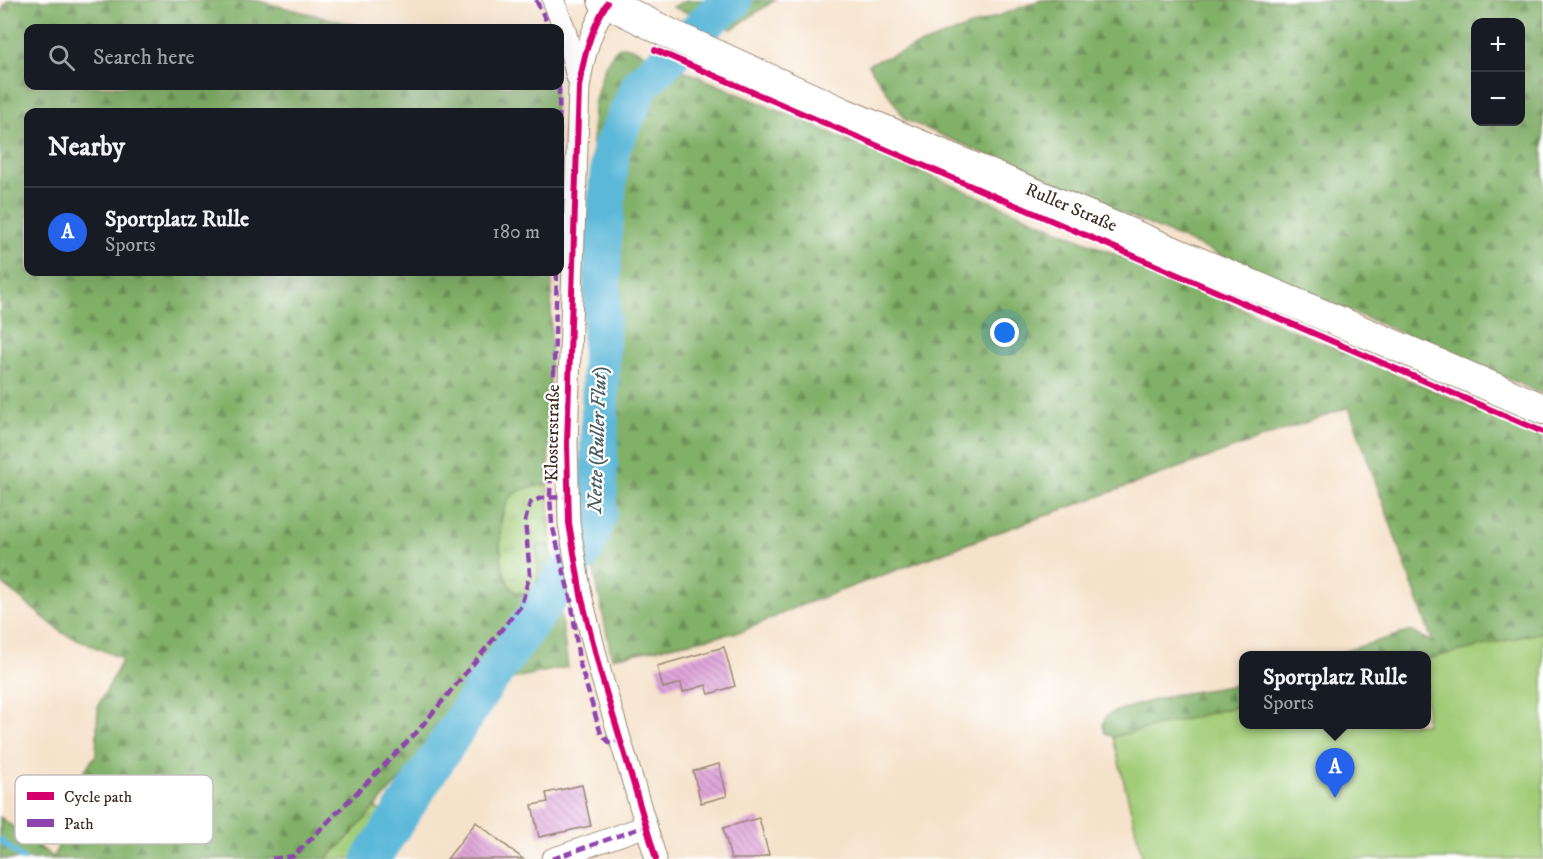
<!DOCTYPE html>
<meta charset="utf-8">
<style>
body{margin:0;font-family:"IM FELL DW Pica",serif;background:#242831;color:#f1f3f6}
.controls{position:absolute;right:18px;top:18px;display:grid;overflow:hidden;border-radius:12px;box-shadow:0 6px 24px #0002}
.controls button{width:54px;height:54px;display:grid;place-items:center;padding:0;border:0;border-bottom:2px solid #363941;background:#171b24;color:#f1f3f6;font:30px sans-serif}
.you{position:absolute;left:1005px;top:333px;width:21px;height:21px;margin:-15px;border:4px solid #fff;border-radius:50%;background:#1a73e8;box-shadow:0 0 0 9px #1a73e833}
.badge{display:grid;place-items:center;width:39px;height:39px;border-radius:50%;background:#2563eb;color:#fff;font-size:20px;font-weight:700}
.pin{position:absolute;translate:-50% -50px;filter:drop-shadow(0 2px 3px #0008)}
.pin::after{content:'';position:absolute;top:32px;width:21px;height:18px;background:inherit;clip-path:polygon(0 0,100% 0,50% 100%)}
.popup{position:absolute;left:1239px;top:651px;width:192px;height:78px;box-sizing:border-box;display:grid;place-content:center;border-radius:12px;background:#171b24;filter:drop-shadow(0 2px 4px #0005);font-size:20px;white-space:nowrap;color:#9ea1a6}
.popup b{font-size:22px;color:#f1f3f6}
.popup::after{content:'';position:absolute;left:50%;top:100%;margin-left:-12px;border:12px solid transparent;border-top-color:#171b24}
.list{margin:0;padding:0;list-style:none}
h2{display:flex;justify-content:space-between;align-items:center;height:78px;margin:0;padding:0 24px;font-size:26px}
h2 small{font-size:20px;font-weight:400;color:#9ea1a6}
.list li{display:grid;grid-template-columns:39px 1fr auto;gap:18px;align-items:center;box-sizing:border-box;height:90px;padding:0 24px;border-top:2px solid #363941}
.list b{display:block;font-size:22px;white-space:nowrap}
.list p{margin:0;font-size:20px;white-space:nowrap;color:#9ea1a6}
.list em{font-size:20px;font-style:normal;color:#9ea1a6}
.icon{flex:none;width:33px;height:33px;fill:none;stroke:currentColor;stroke-width:2;stroke-linecap:round;stroke-linejoin:round}
.map{position:relative;flex:none;width:1543px;height:859px;overflow:hidden}
.search{position:absolute;background:#171b24;box-shadow:0 6px 24px #0002;left:24px;top:24px;width:540px;height:66px;display:flex;align-items:center;gap:15px;box-sizing:border-box;padding:0 21px;border-radius:12px;color:#9ea1a6;font-size:22px}
.panel{position:absolute;background:#171b24;box-shadow:0 6px 24px #0002;left:24px;top:108px;width:540px;height:168px;border-radius:12px}
.map>svg:first-child{display:block}
.grass{fill:url(#grass-tufts);stroke:#6e7b4b;stroke-width:1.5}
.forest{fill:url(#forest-firs);stroke:#5e6d43;stroke-width:1.5;fill-rule:evenodd}
.pitch{fill:#a2cc78;stroke:#6e7b4b;stroke-width:1.5}
.lines{fill:none;stroke-linecap:round;stroke-linejoin:round}
.stream{stroke:#5bb8d9;stroke-width:6}
.river{stroke:#5bb8d9;stroke-width:38}
.building{fill:url(#building-back-hatch)}
.minor-casing{stroke:#988674;stroke-width:23}
.secondary-casing{stroke:#988674;stroke-width:32}
.minor{stroke:#fff;stroke-width:21}
.secondary{stroke:#fff;stroke-width:30}
.quiet{stroke:#8e44ad;stroke-width:4.5;stroke-dasharray:9 4.5;stroke-linecap:butt}
.cycleway-casing{stroke:#fff;stroke-width:10}
.cycleway{stroke:#d6006c;stroke-width:6}
.labels{text-anchor:middle;dominant-baseline:central;stroke-width:4.5;stroke-linejoin:round;paint-order:stroke}
.street-label{font-size:18px;fill:#3b2a1e;stroke:#fff}
.water-label{font-size:20px;font-style:italic;fill:#465c5f;stroke:#fff}
.key{fill:#fff;stroke:#c4bfbc;stroke-width:1.5}
.key-label{font-size:16px;fill:#3b2a1e}
</style>
<div class="map">
<svg width="1543" height="859" viewBox="0 0 1543 859">
<defs>
<pattern id="grass-tufts" width="24" height="20" patternUnits="userSpaceOnUse" patternTransform="scale(1.5)"><rect width="24" height="20" fill="#a2cc78"/><path d="M3 7l-1-3M5 7V3M7 7l1-3M15 17l-1-3M17 17v-4M19 17l1-3" fill="none" stroke="#8caf67"/></pattern>
<pattern id="forest-firs" width="22" height="20" patternUnits="userSpaceOnUse" patternTransform="scale(1.5)"><rect width="22" height="20" fill="#81b068"/><path d="M5 1l3.5 6h-7zM16 11l3.5 6h-7z" fill="#6b8f55"/></pattern>
<pattern id="building-back-hatch" width="6" height="6" patternUnits="userSpaceOnUse" patternTransform="scale(1.5)"><rect width="6" height="6" fill="#dfa6da"/><path d="M-1 5l2 2M0 0l6 6M5-1l2 2" fill="none" stroke="#b687b0"/></pattern>
</defs>
<rect width="100%" height="100%" fill="#fff"/>
<filter id="ink" filterUnits="userSpaceOnUse"><feTurbulence type="fractalNoise" baseFrequency=".0167" numOctaves="2"/><feDisplacementMap in="SourceGraphic" scale="12" xChannelSelector="R" yChannelSelector="G"/><feConvolveMatrix kernelMatrix="1 2 1 2 8 2 1 2 1" color-interpolation-filters="sRGB"/></filter>
<filter id="wash" filterUnits="userSpaceOnUse"><feTurbulence type="fractalNoise" baseFrequency=".008" numOctaves="4" result="noise"/><feDisplacementMap in="SourceGraphic" scale="24" xChannelSelector="R" yChannelSelector="G"/><feGaussianBlur stdDeviation="1.35" result="paint"/><feColorMatrix in="noise" values="0 0 0 0 0 0 0 0 0 0 0 0 0 0 0 0 0 1.4 0 .05"/><feComposite in="paint" operator="in"/></filter>
<g filter="url(#wash)">
<rect width="100%" height="100%" fill="#f5e2ca"/>
<g class="grass">
<path d="M548,484l3,63 -3,-2h-9l-3,3c1,12 7,42 -10,45 -5,0 -9,0 -13,-3 -16,-16 -20,-87 4,-98 9,-5 21,-6 31,-8z"/>
<path d="M374,807l23,13 -26,39h-45l16,-15z"/>
</g>
<g class="forest">
<path d="M8,0h246l113,28h-339v58h527v26h-527v160h524l-4,212c-10,2 -22,3 -31,8 -24,11 -20,81 -4,98 4,3 8,3 13,3 17,-3 11,-33 10,-45l2,-3h11l2,2 17,120 -82,17 -144,160 -16,15h-326v-42l53,40 13,-27 4,-41 26,-34 2,-49 25,-47 -60,-26 -63,-51v-569z"/>
<path d="M687,0h88l-43,29 -60,-22z"/>
<path d="M1041,0h502v394l-637,-274 -38,-56zM1476,22h44v100h-44z"/>
<path d="M620,47h9l914,390v195l-116,27 -1,-3 -94,-1 79,-24 22,12 -84,-236 -358,128 -192,71 -56,25 -131,27 -17,-82 -15,-86 14,-386c6,-18 9,-47 26,-57z"/>
<path d="M1243,683v22l-130,32 -8,-4 -2,-8 3,-9 7,-4 59,-17 59,-9z"/>
</g>
<path class="pitch" d="M1543,632v227h-400l-30,-122 130,-32 1,19h182l1,-65z"/>
<g class="lines">
<path class="stream" d="M0,840l23,19"/>
<path class="river" d="M371,859l115,-175 101,-139 11,-31 5,-276 8,-89 30,-65 74,-70 19,-14"/>
</g>
<g id="blocks">
<g class="building">
<path d="M724,647l11,39 -26,8 -3,-9 -23,7 -2,-9 -18,5 -6,-22z"/>
<path d="M719,764l8,32 -26,7 -8,-32z"/>
<path d="M582,785l9,41 -52,11 -7,-32 16,-3 -2,-9z"/>
<path d="M759,818l10,37 -16,4h-22l-8,-31z"/>
<path d="M476,822l47,37h-76z"/>
</g>
</g>
</g>
<g filter="url(#ink)">
<use href="#blocks" fill-opacity="0" stroke="#988674" stroke-width="1.5"/>
<g class="lines">
<g class="minor-casing">
<g id="minor">
<path d="M553,0l12,30 12,47"/>
<path d="M607,3c-17,29 -23,51 -28,84l-12,356 2,80 12,72 20,80 55,184"/>
<path d="M552,859l94,-33"/>
</g>
</g>
<g class="secondary-casing">
<path id="secondary" d="M603,0l67,34 171,78 537,226 165,71"/>
</g>
<use href="#minor" class="minor"/>
<use href="#secondary" class="secondary"/>
<g class="quiet">
<path d="M536,0l14,28"/>
<path d="M559,86l1,93"/>
<path d="M557,272l-7,225 2,27 20,81 7,56 22,73 9,9 10,-3"/>
<path d="M272,859l22,-3 122,-123 105,-127 9,-32 -5,-53 5,-18 11,-5 27,-1"/>
<path d="M552,859l94,-33"/>
</g>
<g class="cycleway-casing">
<g id="cycleway">
<path d="M607,3c-17,29 -23,51 -28,84l-12,356 2,80 12,72 20,80 55,184"/>
<path d="M655,50l888,382"/>
</g>
</g>
<use href="#cycleway" class="cycleway"/>
</g>
</g>
<g class="labels">
<g class="street-label">
<text transform="translate(1071 208) rotate(23)">Ruller Straße</text>
<text transform="translate(553 433) rotate(-89)">Klosterstraße</text>
</g>
<g class="water-label">
<text transform="translate(598 440) rotate(-88)">Nette (Ruller Flut)</text>
</g>
</g>
<rect x="15" y="775" width="198" height="69" rx="9" class="key"/>
<rect x="27" y="792" width="27" height="8" fill="#d6006c"/>
<rect x="27" y="819" width="27" height="8" fill="#8e44ad"/>
<g class="key-label">
<text x="64" y="802">Cycle path</text>
<text x="64" y="829">Path</text>
</g>
</svg>
<div class="controls">
<button>+</button>
<button>−</button>
</div>
<div class="you"></div>
<div class="pin badge" style="left:1335px;top:798px">A</div>
<div class="popup"><b>Sportplatz Rulle</b>Sports</div>
<div class="search"><svg class="icon" aria-label="search" viewBox="0 0 24 24"><circle cx="10" cy="10" r="6"/><path d="M15 15l6 6"/></svg>Search here</div>
<section class="panel">
<h2>Nearby<small></small></h2>
<ul class="list">
<li><span class="badge">A</span><div><b>Sportplatz Rulle</b><p>Sports</p></div><em>180 m</em></li>
</ul>
</section>
</div>
